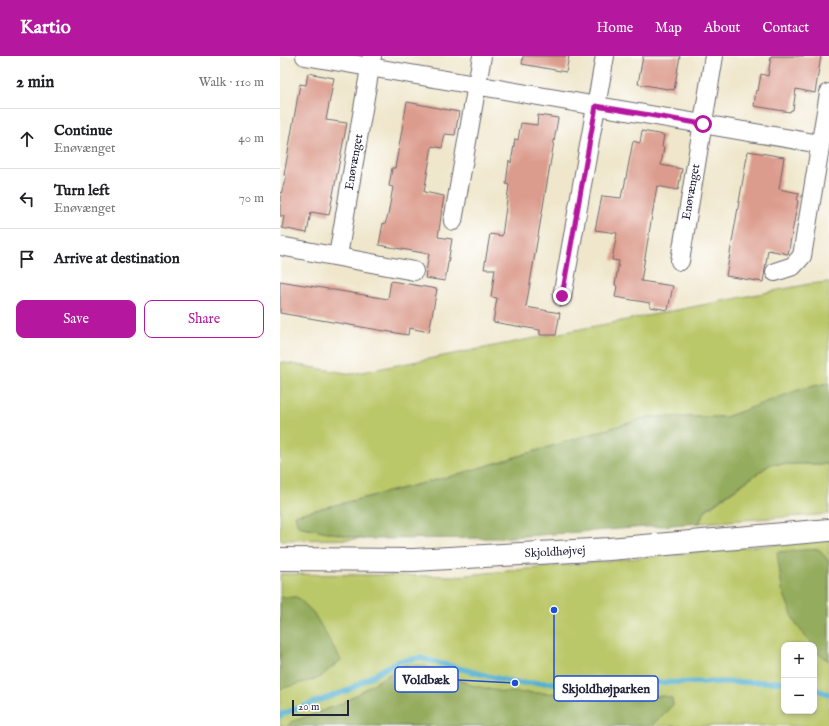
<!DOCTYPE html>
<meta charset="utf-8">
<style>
body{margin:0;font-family:"IM FELL English",serif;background:#f2f2f2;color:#202124}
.controls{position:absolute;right:12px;bottom:12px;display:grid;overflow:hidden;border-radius:8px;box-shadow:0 2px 6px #0003}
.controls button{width:36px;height:36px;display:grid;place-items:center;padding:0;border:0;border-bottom:1px solid #e0e0e0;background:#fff;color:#202124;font:20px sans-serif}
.scale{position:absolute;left:12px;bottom:10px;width:57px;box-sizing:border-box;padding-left:4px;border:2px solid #22223b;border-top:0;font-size:11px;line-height:14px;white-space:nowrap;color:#22223b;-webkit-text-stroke:3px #fff;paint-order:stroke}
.stop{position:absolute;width:12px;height:12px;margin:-9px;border:3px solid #b5179e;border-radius:50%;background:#fff}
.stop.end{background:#b5179e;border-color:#fff;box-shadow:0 1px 4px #0008}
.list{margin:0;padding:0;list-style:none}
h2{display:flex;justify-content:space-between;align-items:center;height:52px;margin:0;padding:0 16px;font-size:17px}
h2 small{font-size:13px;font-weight:400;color:#757577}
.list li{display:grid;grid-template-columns:26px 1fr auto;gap:12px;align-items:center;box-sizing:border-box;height:60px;padding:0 16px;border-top:1px solid #e0e0e0}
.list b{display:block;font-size:15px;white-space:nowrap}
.list p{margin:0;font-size:13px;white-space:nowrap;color:#757577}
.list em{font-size:13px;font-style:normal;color:#757577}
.actions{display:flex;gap:8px;padding:12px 16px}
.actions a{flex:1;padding:9px 0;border:1px solid #b5179e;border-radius:8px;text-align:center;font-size:14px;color:#b5179e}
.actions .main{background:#b5179e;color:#fff}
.icon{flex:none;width:22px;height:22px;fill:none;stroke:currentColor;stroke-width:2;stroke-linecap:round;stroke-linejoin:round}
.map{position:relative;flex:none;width:549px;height:670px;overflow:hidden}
header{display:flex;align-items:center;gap:24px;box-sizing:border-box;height:56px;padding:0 20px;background:#b5179e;color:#fff}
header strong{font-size:19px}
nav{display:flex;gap:22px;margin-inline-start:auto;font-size:14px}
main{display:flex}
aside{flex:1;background:#fff}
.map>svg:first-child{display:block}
.green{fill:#bbc869;stroke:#6e7552;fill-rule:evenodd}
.forest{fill:#94ac5d;stroke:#5b674c}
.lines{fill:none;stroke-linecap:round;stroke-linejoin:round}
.stream{stroke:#4fafcd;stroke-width:5.5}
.building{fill:#dc9c8d}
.minor-casing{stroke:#6a676d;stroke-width:20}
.tertiary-casing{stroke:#6a676d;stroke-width:24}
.minor{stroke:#fff;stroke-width:18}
.tertiary{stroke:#fff;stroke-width:22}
.route{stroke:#b5179e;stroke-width:5}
.labels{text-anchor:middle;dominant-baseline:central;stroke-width:4;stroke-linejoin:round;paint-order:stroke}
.street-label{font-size:12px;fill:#22223b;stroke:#fff}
.leader{fill:none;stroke:#1d4ed8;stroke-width:1.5}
.callout-dot{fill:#1d4ed8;stroke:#fff;stroke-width:1.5}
.callout{fill:#fff;stroke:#1d4ed8;stroke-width:1.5}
.callout-label{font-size:13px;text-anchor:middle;font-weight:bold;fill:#22223b}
</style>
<header>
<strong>Kartio</strong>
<nav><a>Home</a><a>Map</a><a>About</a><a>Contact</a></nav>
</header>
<main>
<aside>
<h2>2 min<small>Walk · 110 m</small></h2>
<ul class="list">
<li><svg class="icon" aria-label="ahead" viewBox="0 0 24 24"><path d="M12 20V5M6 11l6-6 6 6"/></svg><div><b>Continue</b><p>Enøvænget</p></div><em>40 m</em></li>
<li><svg class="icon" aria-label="left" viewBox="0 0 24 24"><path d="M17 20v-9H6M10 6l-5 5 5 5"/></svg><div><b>Turn left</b><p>Enøvænget</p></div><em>70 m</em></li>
<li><svg class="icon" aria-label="arrive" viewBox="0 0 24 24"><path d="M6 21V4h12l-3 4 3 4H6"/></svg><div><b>Arrive at destination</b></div></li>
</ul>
<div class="actions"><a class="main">Save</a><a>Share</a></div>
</aside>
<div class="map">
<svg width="549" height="670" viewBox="0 0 549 670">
<rect width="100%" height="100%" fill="#fff"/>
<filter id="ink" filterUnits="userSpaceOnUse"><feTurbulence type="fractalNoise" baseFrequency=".025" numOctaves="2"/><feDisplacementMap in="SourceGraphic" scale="8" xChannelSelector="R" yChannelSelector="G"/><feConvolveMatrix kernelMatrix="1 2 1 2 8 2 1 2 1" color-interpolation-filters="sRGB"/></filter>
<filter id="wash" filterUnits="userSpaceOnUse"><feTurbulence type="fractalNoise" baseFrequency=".012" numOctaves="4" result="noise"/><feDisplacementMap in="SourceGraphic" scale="16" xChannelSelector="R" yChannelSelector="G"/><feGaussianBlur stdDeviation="0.9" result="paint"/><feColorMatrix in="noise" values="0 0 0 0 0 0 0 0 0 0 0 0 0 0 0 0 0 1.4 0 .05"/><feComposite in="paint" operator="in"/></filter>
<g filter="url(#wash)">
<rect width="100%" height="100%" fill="#efe6cb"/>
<g class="green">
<path d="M549,226v101l-25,5 -78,29h-78l-192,58 -161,40 3,11 66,13 -84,1v-178l72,12 457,-90z"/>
<path d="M491,408h58v50l-130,9 7,-13z"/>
<path d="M549,483v187h-549v-152l177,2zM504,589h30v66h-30z"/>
</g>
<g class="forest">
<path d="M549,327v81h-58l-65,45 -7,14 -200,15 -135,1 -66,-13 -3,-11 161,-40 192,-58h78l78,-29z"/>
<path d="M539,493l10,13v99c-6,-4 -15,-8 -15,-16h-2l-17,-22 -13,-34 -5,-37z"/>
<path d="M0,541h17l16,15 28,48 -22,18 -39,11z"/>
<path d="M124,609h19l48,20 32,7 160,4 9,2 1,7 -22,21h-142l-5,-3 -13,3h-204l4,-4 50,-18z"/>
</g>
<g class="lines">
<g class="stream">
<path d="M534,633l15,5"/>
<path d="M0,660l2,-2 64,-23 52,-30 22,-3 95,25 269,-1"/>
</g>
</g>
<g id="blocks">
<g class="building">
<path d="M243,0h46l-3,16 -44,-8z"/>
<path d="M363,0h37l-6,34 -36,-6z"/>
<path d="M491,0h50l-6,37 -19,-4 -3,21h-2l-1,2 -36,-6 2,-16 2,1 3,-17 7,2z"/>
<path d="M28,17l26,5 -8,42 21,3 -18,92 -18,-3 -4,21 -25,-5 2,-12h-4v-18l6,-22 -2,-1 16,-91 6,1z"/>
<path d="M127,46l52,10 -4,23 -10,-1 -3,14 -10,-2 -8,46 20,4 -6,41 14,2 -7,42 -20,-3 4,-24 -50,-9 4,-22 2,1 3,-9 5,-28 -4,-1 3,-18h3z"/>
<path d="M258,59l20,3 -32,189 34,6 -4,22h-16v-5l-47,-8 4,-24 -6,-1 4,-28h-11l6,-35 12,2 7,-51 -3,-1 3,-24 2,3 4,-24 3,1 3,-17 16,2z"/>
<path d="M362,75l22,4 -2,12h2l-3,18 21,4 -4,21 -21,-4 -16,95 32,5 -5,24 -18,-3v-4l-35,-6 2,-11 -2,-1 4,-24 -7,-1 5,-27 -22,-3 7,-34 19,2 2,-10h1l9,-47 7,2z"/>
<path d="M468,95l36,6 -5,32 20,4 -2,7 1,1 -10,53 -20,-4 -5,32 -37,-6z"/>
<path d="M0,225l108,18 3,-18 46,8 -8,43 -20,-4 -1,7 -128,-22z"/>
</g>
</g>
</g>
<g filter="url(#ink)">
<use href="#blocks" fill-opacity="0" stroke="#6a676d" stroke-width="1"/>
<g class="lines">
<g class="minor-casing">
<g id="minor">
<path d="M25,0l515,88"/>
<path d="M173,165l29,-165"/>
<path d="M0,190l134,25"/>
<path d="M58,200l34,-200"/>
<path d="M400,205l34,-205"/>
<path d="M495,216l18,-6 9,-10 27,-163"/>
<path d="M282,241l43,-241"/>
</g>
</g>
<g class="tertiary-casing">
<path id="tertiary" d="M0,503l134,1 195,-11 220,-19"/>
</g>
<use href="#minor" class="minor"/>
<use href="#tertiary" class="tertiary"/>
</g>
</g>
<g class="lines" filter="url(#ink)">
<path class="route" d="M282,240l34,-190 107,18"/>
</g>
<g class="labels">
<g class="street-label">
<text transform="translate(74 106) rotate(-80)">Enøvænget</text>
<text transform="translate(411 136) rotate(-80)">Enøvænget</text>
<text transform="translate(275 496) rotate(-3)">Skjoldhøjvej</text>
</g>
</g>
<path class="leader" d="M235 627L178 624M274 554L274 633"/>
<g class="callout-dot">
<circle cx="235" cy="627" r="4"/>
<circle cx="274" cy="554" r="4"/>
</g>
<g class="callout">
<rect x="115" y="611" width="63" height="25" rx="4"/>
<rect x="274" y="620" width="104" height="25" rx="4"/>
</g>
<g class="callout-label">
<text x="146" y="628">Voldbæk</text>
<text x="326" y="637">Skjoldhøjparken</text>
</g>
</svg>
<div class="controls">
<button>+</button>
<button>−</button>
</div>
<div class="scale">20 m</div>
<div class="stop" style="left:423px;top:68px"></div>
<div class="stop end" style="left:282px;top:240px"></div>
</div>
</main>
